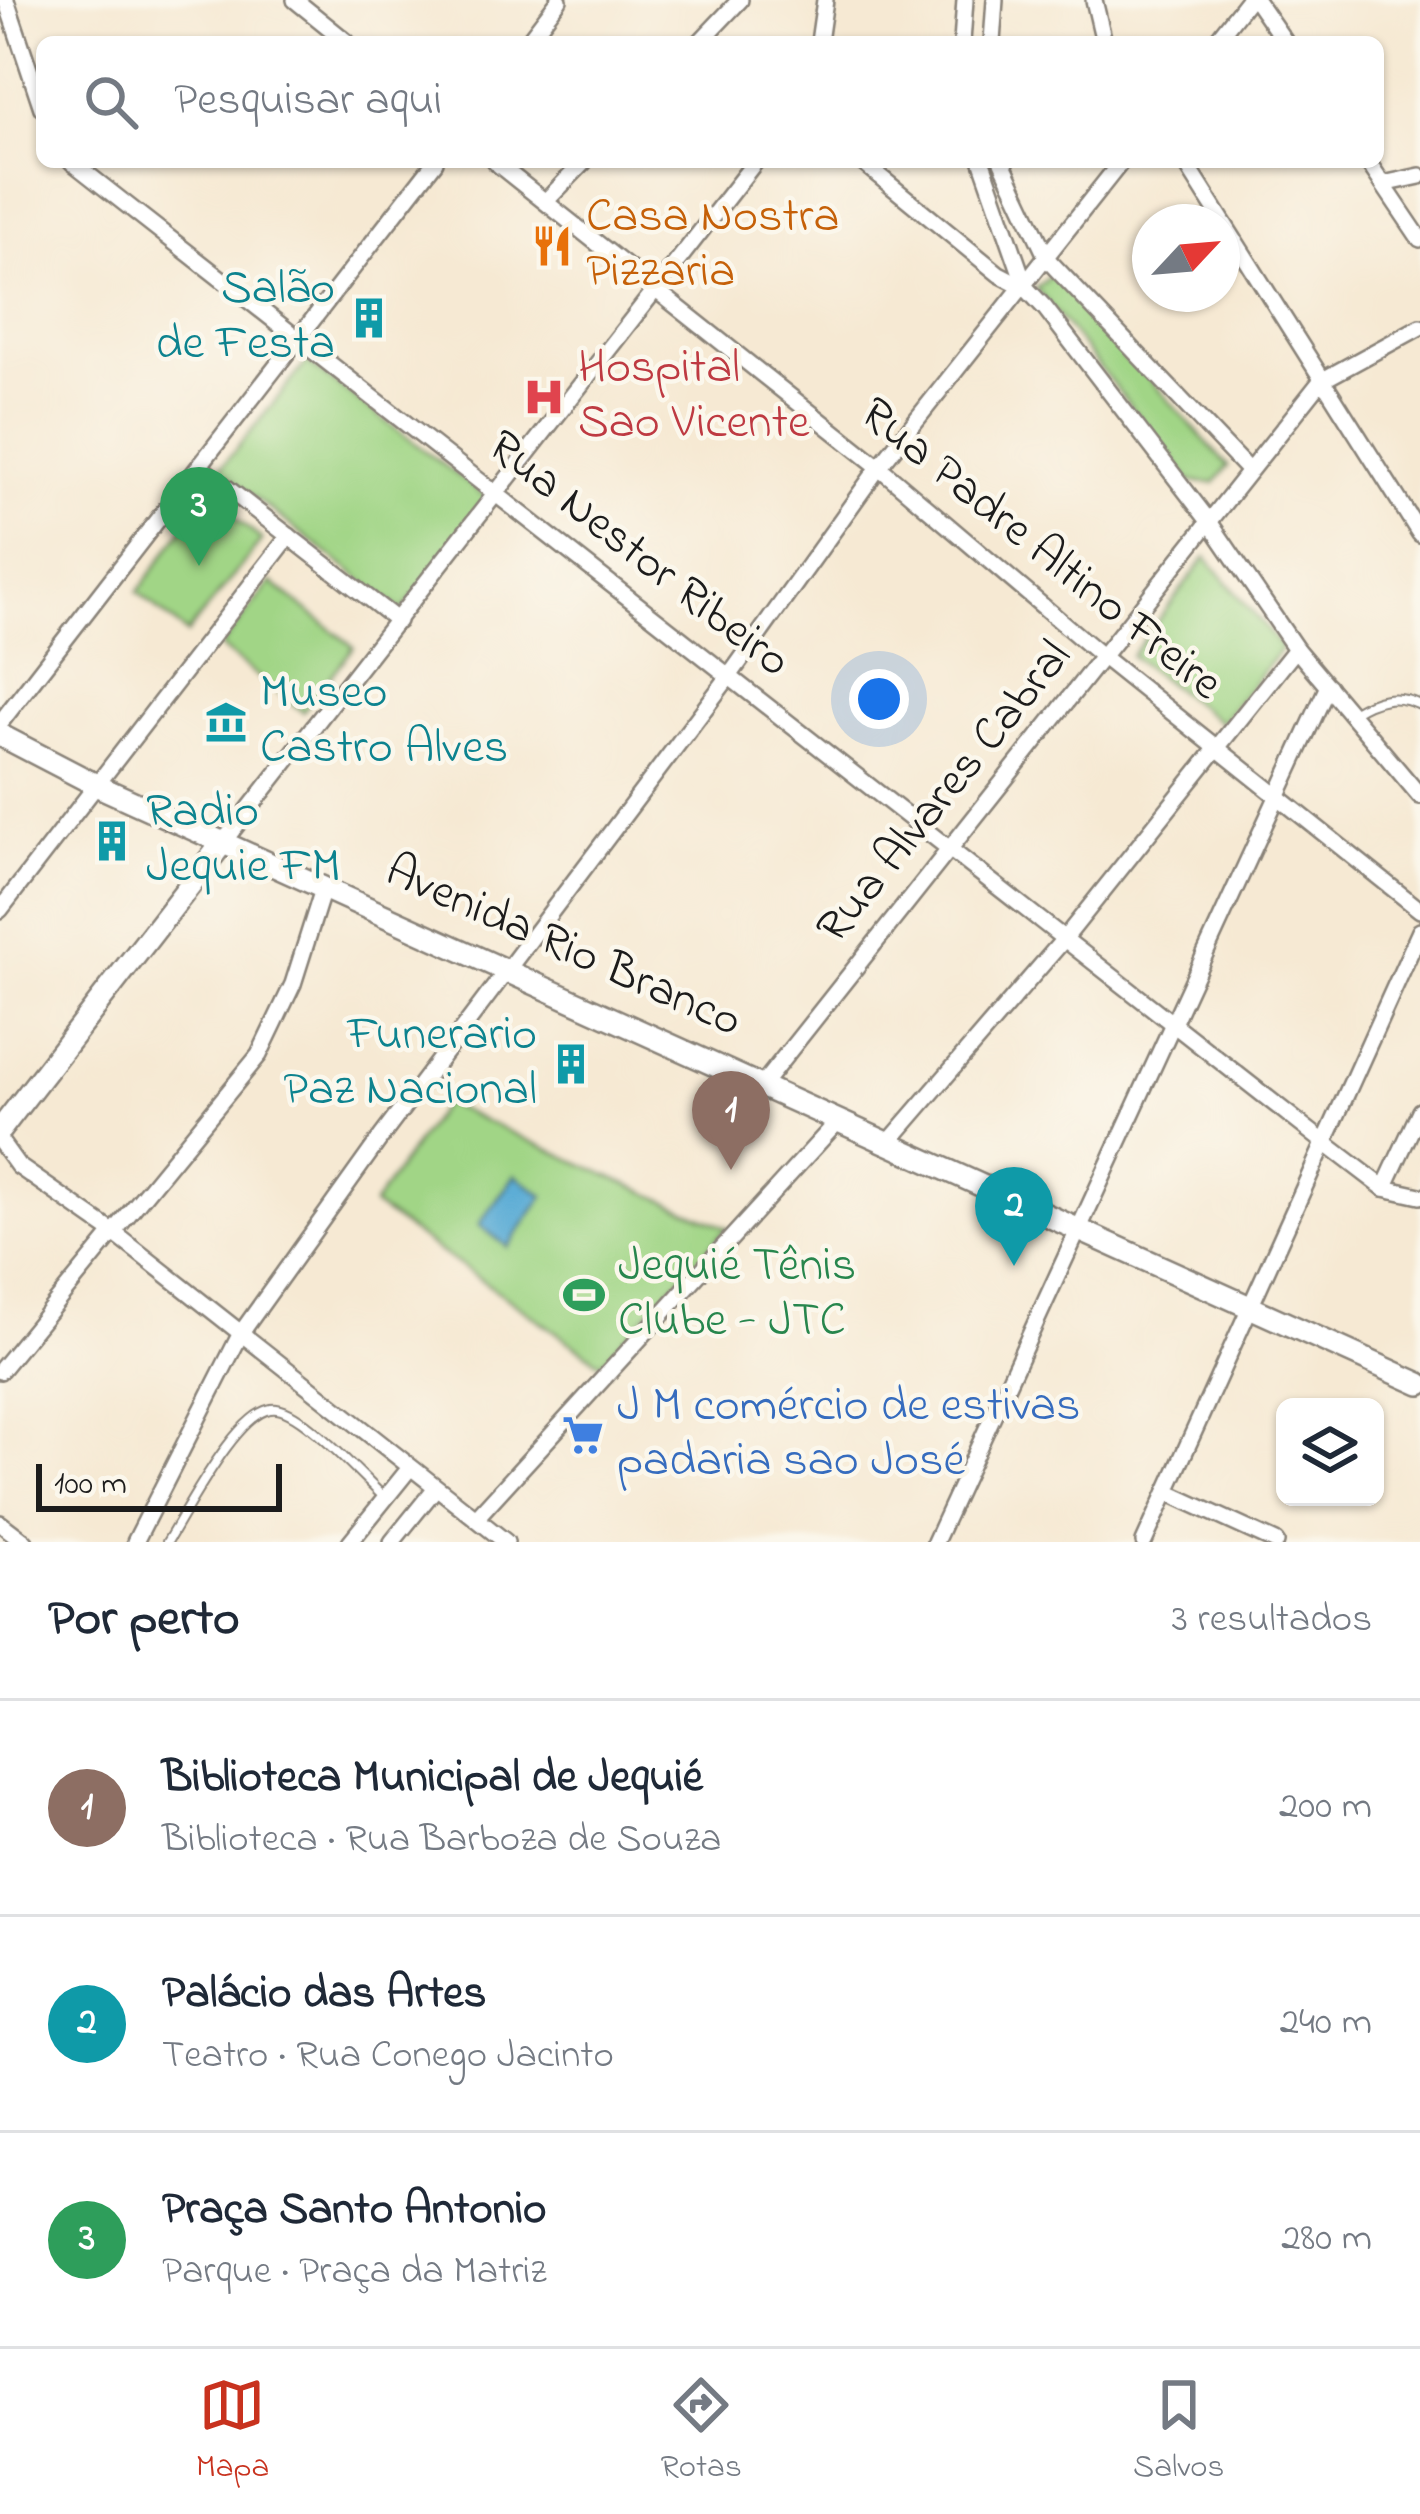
<!DOCTYPE html>
<html lang="pt">
<meta charset="utf-8">
<style>
body{margin:0;font-family:"Indie Flower",sans-serif;background:#f6f6f7;color:#1f2937}
.controls{position:absolute;right:36px;bottom:36px;display:grid;overflow:hidden;border-radius:18px;box-shadow:0 3px 9px #0004}
.controls button{width:108px;height:108px;display:grid;place-items:center;padding:0;border:0;border-bottom:3px solid #e0e1e3;background:#fff;color:#1f2937;font:60px sans-serif}
.compass{position:absolute;left:1132px;top:204px;width:108px;height:108px;border-radius:50%;background:#fff;box-shadow:0 3px 9px #0004;rotate:64deg}
.scale{position:absolute;left:36px;bottom:30px;width:246px;box-sizing:border-box;padding-left:12px;border:6px solid #1c1c1c;border-top:0;font-size:33px;line-height:42px;white-space:nowrap;color:#1c1c1c;-webkit-text-stroke:9px #fbf7ec;paint-order:stroke}
.you{position:absolute;left:879px;top:699px;width:42px;height:42px;margin:-30px;border:9px solid #fff;border-radius:50%;background:#1a73e8;box-shadow:0 0 0 18px #1a73e833}
.badge{display:grid;place-items:center;width:78px;height:78px;border-radius:50%;background:#c8321e;color:#fff;font-size:39px;font-weight:700}
.pin{position:absolute;translate:-50% -99px;filter:drop-shadow(0 3px 6px #0008)}
.pin::after{content:'';position:absolute;top:63px;width:42px;height:36px;background:inherit;clip-path:polygon(0 0,100% 0,50% 100%)}
.list{margin:0;padding:0;list-style:none}
h2{display:flex;justify-content:space-between;align-items:center;height:156px;margin:0;padding:0 48px;font-size:51px}
h2 small{font-size:39px;font-weight:400;color:#747a83}
.list li{display:grid;grid-template-columns:78px 1fr auto;gap:36px;align-items:center;box-sizing:border-box;height:216px;padding:0 48px;border-top:3px solid #e0e1e3}
.list b{display:block;font-size:45px;white-space:nowrap}
.list p{margin:0;font-size:39px;white-space:nowrap;color:#747a83}
.list em{font-size:39px;font-style:normal;color:#747a83}
.icon{flex:none;width:66px;height:66px;fill:none;stroke:currentColor;stroke-width:2;stroke-linecap:round;stroke-linejoin:round}
.map{position:relative;flex:none;width:1420px;height:1542px;overflow:hidden}
.search{position:absolute;background:#fff;box-shadow:0 3px 9px #0004;left:36px;right:36px;top:36px;height:132px;display:flex;align-items:center;gap:30px;box-sizing:border-box;padding:0 42px;border-radius:18px;color:#747a83;font-size:45px}
.sheet{height:804px;background:#fff}
nav{display:flex;justify-content:space-around;align-items:center;box-sizing:border-box;height:168px;border-top:3px solid #e0e1e3;background:#fff;font-size:33px;color:#747a83}
nav a{display:grid;justify-items:center;gap:6px}
nav .on{color:#c8321e}
.map>svg:first-child{display:block}
.green{fill:#a1d586;stroke:#5e7851;stroke-width:3}
.water{fill:#5aacd5;stroke:#3b6478;stroke-width:3}
.lines{fill:none;stroke-linecap:round;stroke-linejoin:round}
.lane-casing{stroke:#898278;stroke-width:12}
.street-casing{stroke:#898278;stroke-width:20}
.secondary-casing{stroke:#898278;stroke-width:26}
.lane{stroke:#fff;stroke-width:8}
.street{stroke:#fff;stroke-width:15}
.secondary{stroke:#fff;stroke-width:21}
.labels{text-anchor:middle;dominant-baseline:central;stroke-width:9;stroke-linejoin:round;paint-order:stroke}
.food-label{font-size:48px;fill:#c56008;stroke:#fbf7ec;text-anchor:start}
.culture-label{font-size:48px;fill:#0d838f;stroke:#fbf7ec;text-anchor:end}
.health-label{font-size:48px;fill:#be3a42;stroke:#fbf7ec;text-anchor:start}
.street-label{font-size:48px;fill:#1c1c1c;stroke:#fbf7ec}
.leisure-label{font-size:48px;fill:#27864d;stroke:#fbf7ec;text-anchor:start}
.shop-label{font-size:48px;fill:#366cbe;stroke:#fbf7ec;text-anchor:start}
</style>
<div class="map">
<svg width="1420" height="1542" viewBox="0 0 1420 1542">
<rect width="100%" height="100%" fill="#fbf7ec"/>
<filter id="ink" filterUnits="userSpaceOnUse"><feTurbulence type="fractalNoise" baseFrequency=".00833" numOctaves="2"/><feDisplacementMap in="SourceGraphic" scale="24" xChannelSelector="R" yChannelSelector="G"/><feConvolveMatrix kernelMatrix="1 2 1 2 8 2 1 2 1" color-interpolation-filters="sRGB"/></filter>
<filter id="wash" filterUnits="userSpaceOnUse"><feTurbulence type="fractalNoise" baseFrequency=".004" numOctaves="4" result="noise"/><feDisplacementMap in="SourceGraphic" scale="48" xChannelSelector="R" yChannelSelector="G"/><feGaussianBlur stdDeviation="2.7" result="paint"/><feColorMatrix in="noise" values="0 0 0 0 0 0 0 0 0 0 0 0 0 0 0 0 0 1.4 0 .05"/><feComposite in="paint" operator="in"/></filter>
<g filter="url(#wash)">
<rect width="100%" height="100%" fill="#f6e9d3"/>
<g class="green">
<path d="M1054,273l174,193 -13,17 -24,-1 -155,-194z"/>
<path d="M307,362l182,137 -87,112 -183,-141z"/>
<path d="M207,495l55,45 -75,94 -49,-42z"/>
<path d="M1206,557l76,91 -61,75 -90,-67z"/>
<path d="M271,582l83,65 -51,65 -83,-65z"/>
<path d="M444,1103l283,125 -126,135 -228,-158z"/>
</g>
<path class="water" d="M515,1175l29,21 -36,51 -29,-22z"/>
</g>
<g filter="url(#ink)">
<g class="lines">
<g class="lane-casing">
<g id="lane">
<path d="M1352,713c23,-14 43,-20 68,-8"/>
<path d="M167,1542c18,-28 74,-139 110,-133 28,4 85,68 108,89"/>
</g>
</g>
<g class="street-casing">
<g id="street">
<path d="M6,0l36,108"/>
<path d="M295,0l52,42"/>
<path d="M1094,0l10,42"/>
<path d="M1256,0l29,42"/>
<path d="M527,42l32,-42"/>
<path d="M700,42l40,-42"/>
<path d="M819,42l6,-42"/>
<path d="M962,42l3,-42"/>
<path d="M992,42l3,-42"/>
<path d="M1215,42l33,-42"/>
<path d="M72,162l1253,981 59,45 36,8"/>
<path d="M495,162l384,305 225,191 316,252"/>
<path d="M862,162l137,112 27,14 19,20 163,212 88,129 124,147"/>
<path d="M982,162l44,126"/>
<path d="M1002,162l46,98 199,209"/>
<path d="M1185,162l235,372"/>
<path d="M1368,162l52,77"/>
<path d="M1383,184l37,-8"/>
<path d="M546,201l38,-39"/>
<path d="M200,467l198,154"/>
<path d="M0,723l435,-561"/>
<path d="M224,841l531,-679"/>
<path d="M0,910l289,-374"/>
<path d="M763,1084l558,-703 99,-54"/>
<path d="M0,1141l18,25 96,67 392,309"/>
<path d="M890,1141l175,-203 231,-289"/>
<path d="M1384,1188l36,-77"/>
<path d="M0,1371l259,-316 34,-71 31,-98"/>
<path d="M1167,1492l109,50"/>
<path d="M476,1518l364,-399"/>
<path d="M0,1523l25,19"/>
<path d="M135,1542l106,-209 140,-196 349,-462 149,-208 242,-305"/>
<path d="M350,1542l59,-73"/>
<path d="M392,1542l42,-52"/>
<path d="M935,1542l393,-856"/>
<path d="M1144,1542l276,-611"/>
</g>
</g>
<g class="secondary-casing">
<g id="secondary">
<path d="M0,735l100,52 1320,597"/>
<path d="M0,1130l224,-289"/>
</g>
</g>
<use href="#lane" class="lane"/>
<use href="#street" class="street"/>
<use href="#secondary" class="secondary"/>
</g>
</g>
<defs>
<g id="restaurant-bare" transform="scale(3.24)"><path d="M-5-6h1v4h1v-4h1v4h1v-4h1v5L-1.5 .5V6h-2V.5L-5-1ZM5-6V6H3V1.5H1.5Q1.5-4 5-6Z" fill="#e8710a" stroke="#fbf7ec" stroke-width="2.5" paint-order="stroke"/></g>
<g id="building-bare" transform="scale(3.24)"><path d="M-4-6H4V6H1V3H-1V6H-4ZM-2.5-4.3h1.7v1.8h-1.7ZM.8-4.3h1.7v1.8H.8ZM-2.5-1h1.7V.8h-1.7ZM.8-1h1.7V.8H.8Z" fill="#0f9aa8" stroke="#fbf7ec" stroke-width="2.5" paint-order="stroke"/></g>
<g id="hospital-bare" transform="scale(3.24)"><path d="M-5-5h3v3.5h4V-5h3V5h-3V1.5h-4V5h-3Z" fill="#e0444e" stroke="#fbf7ec" stroke-width="2.5" paint-order="stroke"/></g>
<g id="museum-bare" transform="scale(3.24)"><path d="M0-6L6-3V-2H-6V-3ZM-5-1h2V3h-2ZM-1-1h2V3h-2ZM3-1h2V3H3ZM-6 4H6V6H-6Z" fill="#0f9aa8" stroke="#fbf7ec" stroke-width="2.5" paint-order="stroke"/></g>
<g id="stadium-bare" transform="scale(3.24)"><path d="M0-5a6.5 5 0 1 0 0 10a6.5 5 0 1 0 0-10ZM-3.5-1.8h7v3.6h-7Z" fill="#2e9e5b" stroke="#fbf7ec" stroke-width="2.5" paint-order="stroke"/></g>
<g id="supermarket-bare" transform="scale(3.24)"><path d="M-6-5.5h2.5l.6 2H6L4.5 2H-2.5L-4.4-4H-6ZM-1.5 3.2a1.3 1.3 0 1 0 .1 0ZM3 3.2a1.3 1.3 0 1 0 .1 0Z" fill="#3f7fe0" stroke="#fbf7ec" stroke-width="2.5" paint-order="stroke"/></g>
</defs>
<g fill-rule="evenodd">
<use href="#restaurant-bare" x="552" y="246"/>
<use href="#building-bare" x="369" y="318"/>
<use href="#hospital-bare" x="544" y="397"/>
<use href="#museum-bare" x="226" y="722"/>
<use href="#building-bare" x="112" y="841"/>
<use href="#building-bare" x="571" y="1064"/>
<use href="#stadium-bare" x="584" y="1295"/>
<use href="#supermarket-bare" x="583" y="1435"/>
</g>
<g class="labels">
<g class="food-label">
<text x="586" y="218">Casa Nostra<tspan x="586" dy="55">Pizzaria</tspan></text>
</g>
<g class="culture-label">
<text x="335" y="290">Salão<tspan x="335" dy="55">de Festa</tspan></text>
<text x="260" y="694" text-anchor="start">Museo<tspan x="260" dy="55">Castro Alves</tspan></text>
<text x="146" y="813" text-anchor="start">Radio<tspan x="146" dy="55">Jequie FM</tspan></text>
<text x="537" y="1036">Funerario<tspan x="537" dy="55">Paz Nacional</tspan></text>
</g>
<g class="health-label">
<text x="578" y="369">Hospital<tspan x="578" dy="55">Sao Vicente</tspan></text>
</g>
<g class="street-label">
<text transform="translate(1040 550) rotate(39)">Rua Padre Altino Freire</text>
<text transform="translate(638 555) rotate(38)">Rua Nestor Ribeiro</text>
<text transform="translate(945 793) rotate(-51)">Rua Alvares Cabral</text>
<text transform="translate(563 947) rotate(24)">Avenida Rio Branco</text>
</g>
<g class="leisure-label">
<text x="618" y="1267">Jequié Tênis<tspan x="618" dy="55">Clube - JTC</tspan></text>
</g>
<g class="shop-label">
<text x="617" y="1407">J M comércio de estivas<tspan x="617" dy="55">padaria sao José</tspan></text>
</g>
</g>
</svg>
<div class="controls">
<button><svg class="icon" aria-label="layers" viewBox="0 0 24 24"><path d="M12 4l9 5-9 5-9-5zM3 14l9 5 9-5"/></svg></button>
</div>
<svg class="compass" viewBox="-18 -18 36 36"><path d="M0-13l5 13h-10z" fill="#e53935"/><path d="M0 13l5-13h-10z" fill="#747a83"/></svg>
<div class="scale">100 m</div>
<div class="you"></div>
<div class="pin badge" style="left:731px;top:1170px;background:#8d6e63">1</div>
<div class="pin badge" style="left:1014px;top:1266px;background:#0f9aa8">2</div>
<div class="pin badge" style="left:199px;top:566px;background:#2e9e5b">3</div>
<div class="search"><svg class="icon" aria-label="search" viewBox="0 0 24 24"><circle cx="10" cy="10" r="6"/><path d="M15 15l6 6"/></svg>Pesquisar aqui</div>
</div>
<section class="sheet">
<h2>Por perto<small>3 resultados</small></h2>
<ul class="list">
<li><span class="badge" style="background:#8d6e63">1</span><div><b>Biblioteca Municipal de Jequié</b><p>Biblioteca · Rua Barboza de Souza</p></div><em>200 m</em></li>
<li><span class="badge" style="background:#0f9aa8">2</span><div><b>Palácio das Artes</b><p>Teatro · Rua Conego Jacinto</p></div><em>240 m</em></li>
<li><span class="badge" style="background:#2e9e5b">3</span><div><b>Praça Santo Antonio</b><p>Parque · Praça da Matriz</p></div><em>280 m</em></li>
</ul>
</section>
<nav>
<a class="on"><svg class="icon" aria-label="map" viewBox="0 0 24 24"><path d="M3 6l6-2 6 2 6-2v14l-6 2-6-2-6 2zM9 4v14M15 6v14"/></svg>Mapa</a>
<a><svg class="icon" aria-label="directions" viewBox="0 0 24 24"><path d="M12 3l9 9-9 9-9-9zM9 14v-3h6M13 9l2 2-2 2"/></svg>Rotas</a>
<a><svg class="icon" aria-label="saved" viewBox="0 0 24 24"><path d="M7 4h10v16l-5-4-5 4z"/></svg>Salvos</a>
</nav>
